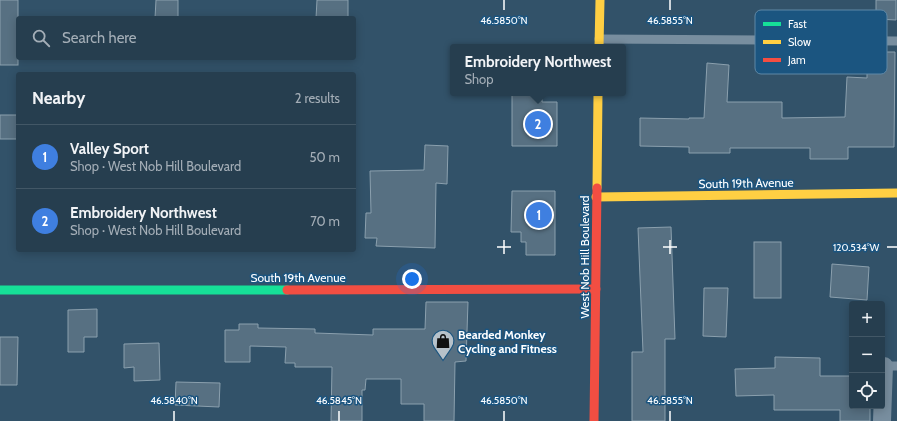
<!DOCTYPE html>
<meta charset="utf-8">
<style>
body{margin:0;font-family:Cabin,sans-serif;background:#2e4556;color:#f1f3f6}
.controls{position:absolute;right:12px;bottom:12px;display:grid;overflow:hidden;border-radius:4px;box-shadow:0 2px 10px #0003}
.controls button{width:36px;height:36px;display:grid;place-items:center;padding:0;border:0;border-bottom:1px solid #425766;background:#263e4f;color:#f1f3f6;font:20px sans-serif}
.you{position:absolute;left:412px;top:279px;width:14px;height:14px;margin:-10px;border:3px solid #fff;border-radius:50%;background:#1a73e8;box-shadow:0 0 0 6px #1a73e833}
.badge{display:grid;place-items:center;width:26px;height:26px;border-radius:50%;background:#90b9f0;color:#fff;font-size:13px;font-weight:700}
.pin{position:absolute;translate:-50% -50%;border:2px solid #fff;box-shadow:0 1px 4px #0006}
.popup{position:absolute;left:450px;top:44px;width:176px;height:52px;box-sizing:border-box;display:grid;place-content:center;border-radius:4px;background:#263e4f;filter:drop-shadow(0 1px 3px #0005);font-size:13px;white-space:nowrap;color:#a4aeb7}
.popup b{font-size:15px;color:#f1f3f6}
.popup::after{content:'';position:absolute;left:50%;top:100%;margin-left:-8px;border:8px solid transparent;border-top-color:#263e4f}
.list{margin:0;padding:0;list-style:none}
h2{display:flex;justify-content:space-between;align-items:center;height:52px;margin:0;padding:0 16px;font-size:17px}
h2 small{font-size:13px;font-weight:400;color:#a4aeb7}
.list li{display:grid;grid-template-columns:26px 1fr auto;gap:12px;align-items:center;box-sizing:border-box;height:64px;padding:0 16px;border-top:1px solid #425766}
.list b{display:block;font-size:15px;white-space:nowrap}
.list p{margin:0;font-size:13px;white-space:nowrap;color:#a4aeb7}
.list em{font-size:13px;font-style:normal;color:#a4aeb7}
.icon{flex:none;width:22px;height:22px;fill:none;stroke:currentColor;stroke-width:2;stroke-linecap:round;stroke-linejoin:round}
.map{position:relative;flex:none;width:897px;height:421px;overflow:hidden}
.search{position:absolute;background:#263e4f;box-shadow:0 2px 10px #0003;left:16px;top:16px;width:340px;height:44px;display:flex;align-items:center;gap:10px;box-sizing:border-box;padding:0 14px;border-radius:4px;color:#a4aeb7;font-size:15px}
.panel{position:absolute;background:#263e4f;box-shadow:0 2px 10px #0003;left:16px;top:72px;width:340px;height:180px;border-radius:4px}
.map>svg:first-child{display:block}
.building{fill:#577082;stroke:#8ba0ae}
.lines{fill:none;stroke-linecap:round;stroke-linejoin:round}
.lane{stroke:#788e9f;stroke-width:9}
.street{stroke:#788e9f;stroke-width:18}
.fast{stroke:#16e098;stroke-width:9}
.slow{stroke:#ffcf43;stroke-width:9}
.jam{stroke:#f24e42;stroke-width:9}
.ticks{fill:none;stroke:#fff;stroke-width:1.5}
.labels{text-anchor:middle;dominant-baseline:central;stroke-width:3;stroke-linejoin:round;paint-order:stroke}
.street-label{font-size:12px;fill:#fff;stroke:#1b5580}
.poi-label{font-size:12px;font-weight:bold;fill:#fff;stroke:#1b5580;text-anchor:start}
.key{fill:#1b5580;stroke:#5f88a6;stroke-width:1}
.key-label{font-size:11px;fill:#fff}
.ticks-label{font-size:10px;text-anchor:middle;fill:#fff;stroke:#1b5580;stroke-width:3;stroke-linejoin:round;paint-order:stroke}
</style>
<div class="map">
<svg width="897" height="421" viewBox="0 0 897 421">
<rect width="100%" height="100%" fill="#325269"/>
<g class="building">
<rect x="0" y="0" width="18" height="65"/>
<path d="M156,0h22v18h-23z"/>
<path d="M317,0h31v18h-32z"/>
<path d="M876,0h20v20l-20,-1z"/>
<path d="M867,52h28l-1,95h-46v12h-38v-11h-80v5h-41v-6l-49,-1v-28l49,1v-1h15l3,-55 22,2 -2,37h55v16l63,-1 2,-40 20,1z"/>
<path d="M512,93h30v9h15v44h-45z"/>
<rect x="0" y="115" width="18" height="24"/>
<path d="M425,145l23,1 -1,38 -11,-1 -1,65 -59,-2 1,-8h-12l1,-25h5l-1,-42 54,-1z"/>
<path d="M512,191h43v64h-29v-13h-5v-10h-10z"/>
<path d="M671,227l4,112h-10v82h-33v-69h11l-5,-124z"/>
<rect x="754" y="242" width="27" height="56"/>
<path d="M832,264l37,3 -2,33 -37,-3z"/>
<path d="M704,288h24l-2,49 -23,-1z"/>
<path d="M426,302h42l-2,59 -11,1 -1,59h-30v-17h-23v-25h-35l-1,11h-3v31h-31l1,-54h-37v-4h-10l1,-16 -36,-1v16h-25v-32h14v-6h19v4l57,1v4l58,2v-6h52z"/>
<path d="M97,309v28h-13v15h-16v-42z"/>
<path d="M0,337h18l-1,48h-17z"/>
<path d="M159,343l1,37 -26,1v-14l-10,1v-24z"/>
<path d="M775,357l45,1v18h32v30h18v15h-30v-11h-66v-15l-38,1 -1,-27 40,-1z"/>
<path d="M176,382l44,1 -1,24 -44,-2z"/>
</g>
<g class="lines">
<g class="lane">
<path d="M599,39l298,2"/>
<path d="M884,366h13"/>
</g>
<path class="street" d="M882,421l2,-55"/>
<path class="fast" d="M0,290h287"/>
<g class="slow">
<path d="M599,47l1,-47"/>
<path d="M597,188l1,-95"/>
<path d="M596,197l301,-4"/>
</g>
<g class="jam">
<path d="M287,290l309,-1"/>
<path d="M594,421l3,-233"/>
</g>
</g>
<path class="ticks" d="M504,0v10M670,0v10M504,240v14M670,240v14M497,247h14M663,247h14M887,247h10M174,411v10M339,411v10M504,411v10M670,411v10"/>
<defs>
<g id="shop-pin" transform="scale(1.15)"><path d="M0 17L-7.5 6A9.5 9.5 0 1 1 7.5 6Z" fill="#b7c2ca" stroke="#1b5580"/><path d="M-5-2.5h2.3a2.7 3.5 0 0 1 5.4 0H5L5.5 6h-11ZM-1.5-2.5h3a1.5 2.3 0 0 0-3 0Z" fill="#111"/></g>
</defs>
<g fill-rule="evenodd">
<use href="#shop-pin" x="443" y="341"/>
</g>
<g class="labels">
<g class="street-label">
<text transform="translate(746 183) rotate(-1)">South 19th Avenue</text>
<text transform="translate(584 257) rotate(-90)">West Nob Hill Boulevard</text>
<text x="298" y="277">South 19th Avenue</text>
</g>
<g class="poi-label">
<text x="458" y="334">Bearded Monkey<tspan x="458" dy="14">Cycling and Fitness</tspan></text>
</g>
</g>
<rect x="755" y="10" width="132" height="64" rx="6" class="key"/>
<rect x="763" y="22" width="18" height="4" fill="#16e098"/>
<rect x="763" y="40" width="18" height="4" fill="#ffcf43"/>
<rect x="763" y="58" width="18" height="4" fill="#f24e42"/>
<g class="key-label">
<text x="788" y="28">Fast</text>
<text x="788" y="46">Slow</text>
<text x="788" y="64">Jam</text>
</g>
<g class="ticks-label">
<text x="504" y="24">46.5850°N</text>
<text x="670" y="24">46.5855°N</text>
<text x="856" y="251">120.534°W</text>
<text x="174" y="404">46.5840°N</text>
<text x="339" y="404">46.5845°N</text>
<text x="504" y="404">46.5850°N</text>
<text x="670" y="404">46.5855°N</text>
</g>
</svg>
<div class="controls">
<button>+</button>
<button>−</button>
<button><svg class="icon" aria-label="locate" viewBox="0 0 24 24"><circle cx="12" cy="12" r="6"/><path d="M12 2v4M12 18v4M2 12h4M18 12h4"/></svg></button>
</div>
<div class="you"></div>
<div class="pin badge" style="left:539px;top:215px;background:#3f7fe0">1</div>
<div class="pin badge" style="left:538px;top:124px;background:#3f7fe0">2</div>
<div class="popup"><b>Embroidery Northwest</b>Shop</div>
<div class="search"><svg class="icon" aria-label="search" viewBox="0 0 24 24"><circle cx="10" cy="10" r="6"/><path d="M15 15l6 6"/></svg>Search here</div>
<section class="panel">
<h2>Nearby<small>2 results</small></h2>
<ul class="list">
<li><span class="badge" style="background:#3f7fe0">1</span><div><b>Valley Sport</b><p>Shop · West Nob Hill Boulevard</p></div><em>50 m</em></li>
<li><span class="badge" style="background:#3f7fe0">2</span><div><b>Embroidery Northwest</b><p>Shop · West Nob Hill Boulevard</p></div><em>70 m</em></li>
</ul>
</section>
</div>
